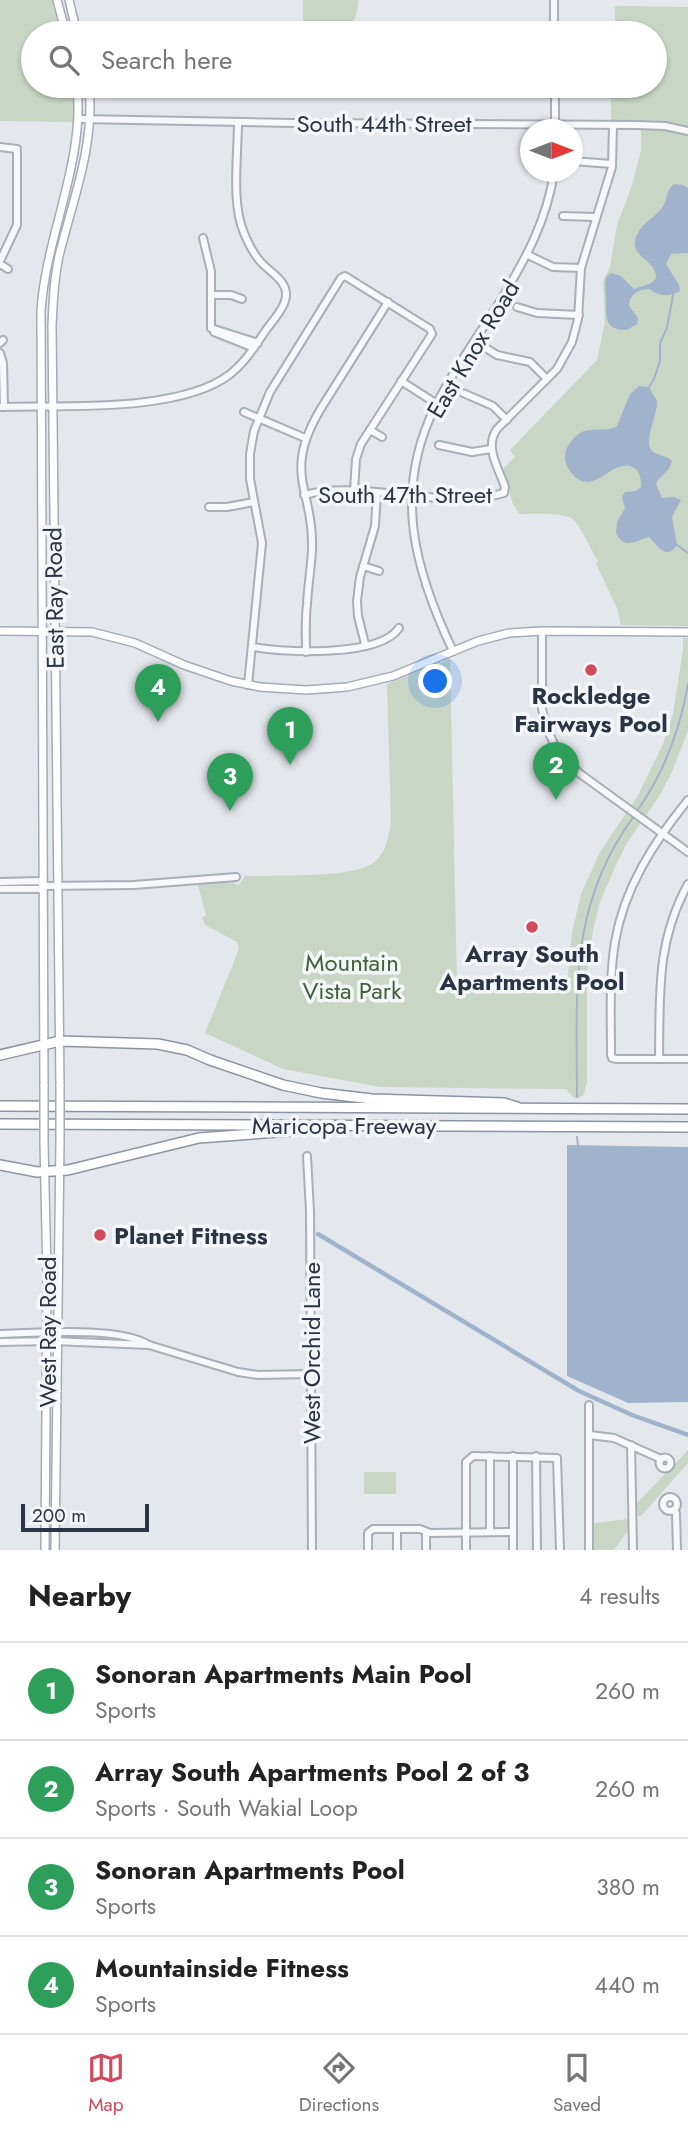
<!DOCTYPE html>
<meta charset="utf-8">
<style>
body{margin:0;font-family:Jost,sans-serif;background:#f2f2f2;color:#222}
.compass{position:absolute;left:520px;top:119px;width:63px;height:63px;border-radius:50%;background:#fff;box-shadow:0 2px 5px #0004;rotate:90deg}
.scale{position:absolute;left:21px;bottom:18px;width:128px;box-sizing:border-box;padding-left:7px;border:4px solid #2b3445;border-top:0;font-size:19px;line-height:24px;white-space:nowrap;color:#2b3445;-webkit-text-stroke:5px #f4f6f9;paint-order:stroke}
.you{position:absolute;left:436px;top:682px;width:24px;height:24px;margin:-18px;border:5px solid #fff;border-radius:50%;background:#1a73e8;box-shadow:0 0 0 10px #1a73e833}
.badge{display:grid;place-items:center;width:46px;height:46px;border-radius:50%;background:#d1495b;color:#fff;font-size:23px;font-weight:700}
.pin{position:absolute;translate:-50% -58px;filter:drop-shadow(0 2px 4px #0008)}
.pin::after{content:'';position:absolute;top:37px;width:24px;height:21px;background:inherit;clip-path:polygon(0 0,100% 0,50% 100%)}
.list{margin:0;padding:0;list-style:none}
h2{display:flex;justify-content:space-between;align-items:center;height:91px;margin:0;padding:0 28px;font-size:30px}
h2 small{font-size:23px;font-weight:400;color:#767676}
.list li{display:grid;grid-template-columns:46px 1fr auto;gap:21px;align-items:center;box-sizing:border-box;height:98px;padding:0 28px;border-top:2px solid #e0e0e0}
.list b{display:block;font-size:26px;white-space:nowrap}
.list p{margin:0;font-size:23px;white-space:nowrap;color:#767676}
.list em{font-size:23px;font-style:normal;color:#767676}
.icon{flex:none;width:38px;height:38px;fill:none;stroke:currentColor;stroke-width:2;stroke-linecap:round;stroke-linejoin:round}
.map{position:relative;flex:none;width:688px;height:1550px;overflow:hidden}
.search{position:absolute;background:#fff;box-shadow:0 2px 5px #0004;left:21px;right:21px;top:21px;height:77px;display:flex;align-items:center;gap:18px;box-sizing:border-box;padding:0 24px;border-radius:38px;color:#767676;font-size:26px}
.sheet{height:483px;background:#fff}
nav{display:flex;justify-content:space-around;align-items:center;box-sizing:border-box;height:98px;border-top:2px solid #e0e0e0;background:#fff;font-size:19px;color:#767676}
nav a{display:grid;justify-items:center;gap:4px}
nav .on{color:#d1495b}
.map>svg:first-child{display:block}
.green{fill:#c9d6c5}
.water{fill:#9fb4cc}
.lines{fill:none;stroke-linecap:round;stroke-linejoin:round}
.stream{stroke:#9fb4cc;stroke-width:2}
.canal{stroke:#9fb4cc;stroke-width:4.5}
.minor-casing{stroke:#a9aeb7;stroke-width:10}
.major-casing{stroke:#a3abb8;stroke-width:10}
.highway-casing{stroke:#8b94a3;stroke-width:12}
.minor{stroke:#f7f8fa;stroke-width:6}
.major{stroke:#fff;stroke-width:7}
.highway{stroke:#fff;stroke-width:9}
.major-bridge-casing{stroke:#a3abb8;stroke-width:10;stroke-linecap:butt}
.major-bridge{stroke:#fff;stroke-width:7}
.poi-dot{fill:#d1495b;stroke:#f4f6f9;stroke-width:2.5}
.labels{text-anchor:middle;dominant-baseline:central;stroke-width:7;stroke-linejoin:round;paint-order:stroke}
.street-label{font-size:24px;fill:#2b3445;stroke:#f4f6f9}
.poi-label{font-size:24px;font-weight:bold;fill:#2b3445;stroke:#f4f6f9}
.park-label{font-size:24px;fill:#3f6138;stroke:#f4f6f9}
</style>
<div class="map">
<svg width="688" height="1550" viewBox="0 0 688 1550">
<rect width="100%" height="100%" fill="#e4e7ec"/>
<g class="green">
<path d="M0,0h54l8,33h-29v53h41l1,36 -75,-1z"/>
<path d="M303,0h55c0,14 -4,25 -15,33h-40z"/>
<path d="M615,6l73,1v619l-67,-1 -4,-17 -21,-44 2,-3c-7,-10 -18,-38 -27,-43 -12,-6 -39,-4 -52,-4l-6,-10 -10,-35 12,-12 -5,-7 87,-90 8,-38 -2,-41 7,-14 7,-42 14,-37 10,-37v-26h-30v-39h44v-53h-40z"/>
<path d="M683,638h5v93l-16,41 -12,23 -33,48 -10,20 -17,39 -7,28 -6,42v112c-5,7 2,13 -13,14l-8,-9 -186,-2 -97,-18 -78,-36 34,-84 -2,-7 -32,-17 -3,-8 4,-1 -8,-31 28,-4 13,4 6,-9c29,-1 101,2 125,-11 15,-8 18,-26 21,-42l-4,-139 63,-25 7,324 5,4h105l5,-54 9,-39 19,-42 37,-55 26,-53 10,-30 10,-65z"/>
<path d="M688,1450v13l-47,53h-3l-2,-12z"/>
<rect x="364" y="1472" width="32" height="22"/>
<path d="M628,1519l1,10 -15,21h-20v-27z"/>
</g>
<g class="water">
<path d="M674,184l9,1 5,3v65l-17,1 -5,10 13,21 1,6c-11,6 -20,6 -31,-2 -11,1 -19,4 -20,17l9,12 -1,6 -10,6c-22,1 -21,-13 -21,-30 0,-8 -2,-15 0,-23l5,-4 10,3 13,13 17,-6 5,-5c1,-17 -23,-20 -21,-36 2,-16 18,-23 27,-34 6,-9 3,-17 12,-24z"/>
<path d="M639,386l10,1 8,14c1,13 -14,41 -5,50 6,5 14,4 20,10l-3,8 -11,11 -2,4 6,14 12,-1 7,3 -9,17 5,28c-11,16 -19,1 -28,-8 -13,4 -25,13 -33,-4l1,-11 8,-14 -3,-11 3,-5 11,-1 5,-4c0,-9 -1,-19 -12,-21 -21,-4 -38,34 -59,5 -5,-6 -6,-14 -4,-21 3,-7 8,-13 14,-17 12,-7 26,0 37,-7l13,-32z"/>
<path d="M567,1145l121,2v255l-60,1 -61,-27z"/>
</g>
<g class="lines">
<g class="stream">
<path d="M649,387l5,-8 6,-18v-18l7,-15 6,-33"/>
<path d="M676,544l12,9"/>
<path d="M637,811c27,-38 43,-81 51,-127"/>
<path d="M577,1097c0,-105 -9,-191 57,-281"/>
<path d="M577,1137l1,10"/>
</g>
<path class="canal" d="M318,1234l261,157 53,24 56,20"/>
<g class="minor-casing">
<g id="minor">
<path d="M554,0v33"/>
<path d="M555,86v44"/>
<path d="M80,119l213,4 345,2 27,1 23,5"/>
<path d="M0,147l17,2v76l-17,36"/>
<path d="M572,161l40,3"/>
<path d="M563,216l32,1"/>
<path d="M203,238l8,33v57"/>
<path d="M528,255l25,12 28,1"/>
<path d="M0,264l8,5"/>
<path d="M211,295h20l11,4"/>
<path d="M517,307l20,6 42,2"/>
<path d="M211,328l47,15"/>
<path d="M214,332l40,16"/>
<path d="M475,341l22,14 33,7 17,17"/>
<path d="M0,343l3,-3"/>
<path d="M0,353l3,10 1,44"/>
<path d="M401,381l36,23"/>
<path d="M463,393l30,13 14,14"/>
<path d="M0,407c62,-2 178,6 229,-32 16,-12 26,-29 37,-45 7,-10 21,-24 20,-37 -1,-14 -18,-22 -26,-32 -7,-8 -12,-18 -16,-28 -13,-30 -6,-78 -6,-111"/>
<path d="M244,412l61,26"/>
<path d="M370,430l12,7"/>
<path d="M439,445l33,7 19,-3"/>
<path d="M304,495c62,-16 139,16 200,-2l1,-6c-6,-18 -21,-40 -8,-58l60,-60 15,-27 6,-23 3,-51 31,-101 1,-42"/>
<path d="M209,507h18l27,-5"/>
<path d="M363,566l16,5"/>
<path d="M542,631v78l5,20 9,19 23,25 109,79"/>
<path d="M365,644l-7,-28 -1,-15 3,-24 15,-51 2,-33"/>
<path d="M252,647c32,5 127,11 147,-19"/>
<path d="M453,651c-39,-82 -60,-159 -18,-244 18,-37 43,-70 64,-104 26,-43 48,-82 55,-131"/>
<path d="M306,652c0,-16 -1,-32 1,-48 1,-18 4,-36 5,-54 2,-61 -30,-75 8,-140l68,-108"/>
<path d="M248,685l14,-142 -12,-64v-25l4,-23 16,-39 71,-114 4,-2 85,53 2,5 -71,110 -5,15 -2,32"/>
<path d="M688,800c-34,42 -64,88 -73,142 -6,37 -4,75 -4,113l1,3 4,1h72"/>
<path d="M0,882l39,-1 6,5"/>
<path d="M0,889h39l6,-3 89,-1 102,-8"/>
<path d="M659,1059c1,-64 -3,-117 29,-175"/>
<path d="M307,1156l3,55 2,339"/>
<path d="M0,1334c36,-1 120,-8 149,11l89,27 20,3 53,-1"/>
<path d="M0,1342l53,-1 96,4"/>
<path d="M589,1405v145"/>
<path d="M589,1435l25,3 47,21"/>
<path d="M631,1445l2,105"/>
<path d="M490,1456v76"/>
<path d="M513,1456v94"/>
<path d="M536,1456l1,94"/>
<circle cx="665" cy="1463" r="5.5"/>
<circle cx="670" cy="1504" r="7"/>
<path d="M673,1510l3,3 1,37"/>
<path d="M397,1530v20"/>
<path d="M368,1550v-17l5,-4h47l10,4 83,-1"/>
<path d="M426,1550v-17"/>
<path d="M466,1550v-88l7,-6 84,2 3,92"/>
</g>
</g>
<g class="major-casing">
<g id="major">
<path d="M57,0l9,33"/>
<path d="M69,0l8,33"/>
<path d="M0,631l92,1 43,11 49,22 47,16 29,6 46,3 41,-3 46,-11 85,-35 31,-8 33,-2 146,1"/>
<path d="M44,1086l-3,-775c5,-76 44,-149 36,-225"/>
<path d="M60,1086l-8,-760c1,-24 2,-48 7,-70 14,-57 36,-111 30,-170"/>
<path d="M44,1143l3,132 -2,275"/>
<path d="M55,1550l5,-407"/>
</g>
</g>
<g class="highway-casing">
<g id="highway">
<path d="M0,1055l60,-14 98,3 29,6 23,10 73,25 38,8 51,6 132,4 13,4"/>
<path d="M0,1106l688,3"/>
<path d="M0,1124l688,3"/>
<path d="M0,1165l37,7 31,-2 131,-32 92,-7"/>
</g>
</g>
<use href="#minor" class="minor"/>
<use href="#major" class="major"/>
<use href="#highway" class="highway"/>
<g class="major-bridge-casing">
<g id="major-bridge">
<path d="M44,1086v57"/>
<path d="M60,1086v57"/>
</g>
</g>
<use href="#major-bridge" class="major-bridge"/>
</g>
<g class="poi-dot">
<circle cx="591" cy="670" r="7"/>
<circle cx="532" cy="927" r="7"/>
<circle cx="100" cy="1235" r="7"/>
</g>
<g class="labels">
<g class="street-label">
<text x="384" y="123">South 44th Street</text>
<text transform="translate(473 349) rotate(-59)">East Knox Road</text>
<text x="405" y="494">South 47th Street</text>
<text transform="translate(54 598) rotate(-91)">East Ray Road</text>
<text x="344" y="1125">Maricopa Freeway</text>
<text transform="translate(47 1332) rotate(-90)">West Ray Road</text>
<text transform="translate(311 1353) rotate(-90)">West Orchid Lane</text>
</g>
<g class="poi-label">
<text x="591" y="695">Rockledge<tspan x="591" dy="28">Fairways Pool</tspan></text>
<text x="532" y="953">Array South<tspan x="532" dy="28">Apartments Pool</tspan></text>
<text x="114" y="1235" text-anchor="start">Planet Fitness</text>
</g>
<g class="park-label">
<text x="352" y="962">Mountain<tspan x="352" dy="28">Vista Park</tspan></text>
</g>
</g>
</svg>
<svg class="compass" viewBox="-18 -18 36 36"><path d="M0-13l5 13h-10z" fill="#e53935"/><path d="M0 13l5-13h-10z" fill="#767676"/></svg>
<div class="scale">200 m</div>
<div class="you"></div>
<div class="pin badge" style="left:290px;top:765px;background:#2e9e5b">1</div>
<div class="pin badge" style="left:556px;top:800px;background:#2e9e5b">2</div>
<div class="pin badge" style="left:230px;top:811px;background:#2e9e5b">3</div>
<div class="pin badge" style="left:158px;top:722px;background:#2e9e5b">4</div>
<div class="search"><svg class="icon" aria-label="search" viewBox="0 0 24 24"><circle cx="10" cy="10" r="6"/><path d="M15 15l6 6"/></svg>Search here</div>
</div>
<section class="sheet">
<h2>Nearby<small>4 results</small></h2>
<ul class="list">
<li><span class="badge" style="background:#2e9e5b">1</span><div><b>Sonoran Apartments Main Pool</b><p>Sports</p></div><em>260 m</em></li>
<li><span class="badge" style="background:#2e9e5b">2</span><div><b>Array South Apartments Pool 2 of 3</b><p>Sports · South Wakial Loop</p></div><em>260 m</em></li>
<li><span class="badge" style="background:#2e9e5b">3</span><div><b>Sonoran Apartments Pool</b><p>Sports</p></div><em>380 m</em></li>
<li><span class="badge" style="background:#2e9e5b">4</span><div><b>Mountainside Fitness</b><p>Sports</p></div><em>440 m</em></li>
</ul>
</section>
<nav>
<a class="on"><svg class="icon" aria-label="map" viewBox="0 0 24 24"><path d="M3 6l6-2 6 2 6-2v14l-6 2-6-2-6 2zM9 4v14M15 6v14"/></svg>Map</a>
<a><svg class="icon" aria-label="directions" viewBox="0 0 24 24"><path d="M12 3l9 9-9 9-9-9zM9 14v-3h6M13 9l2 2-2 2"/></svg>Directions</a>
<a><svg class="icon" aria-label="saved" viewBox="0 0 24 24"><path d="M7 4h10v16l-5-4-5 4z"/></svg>Saved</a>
</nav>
